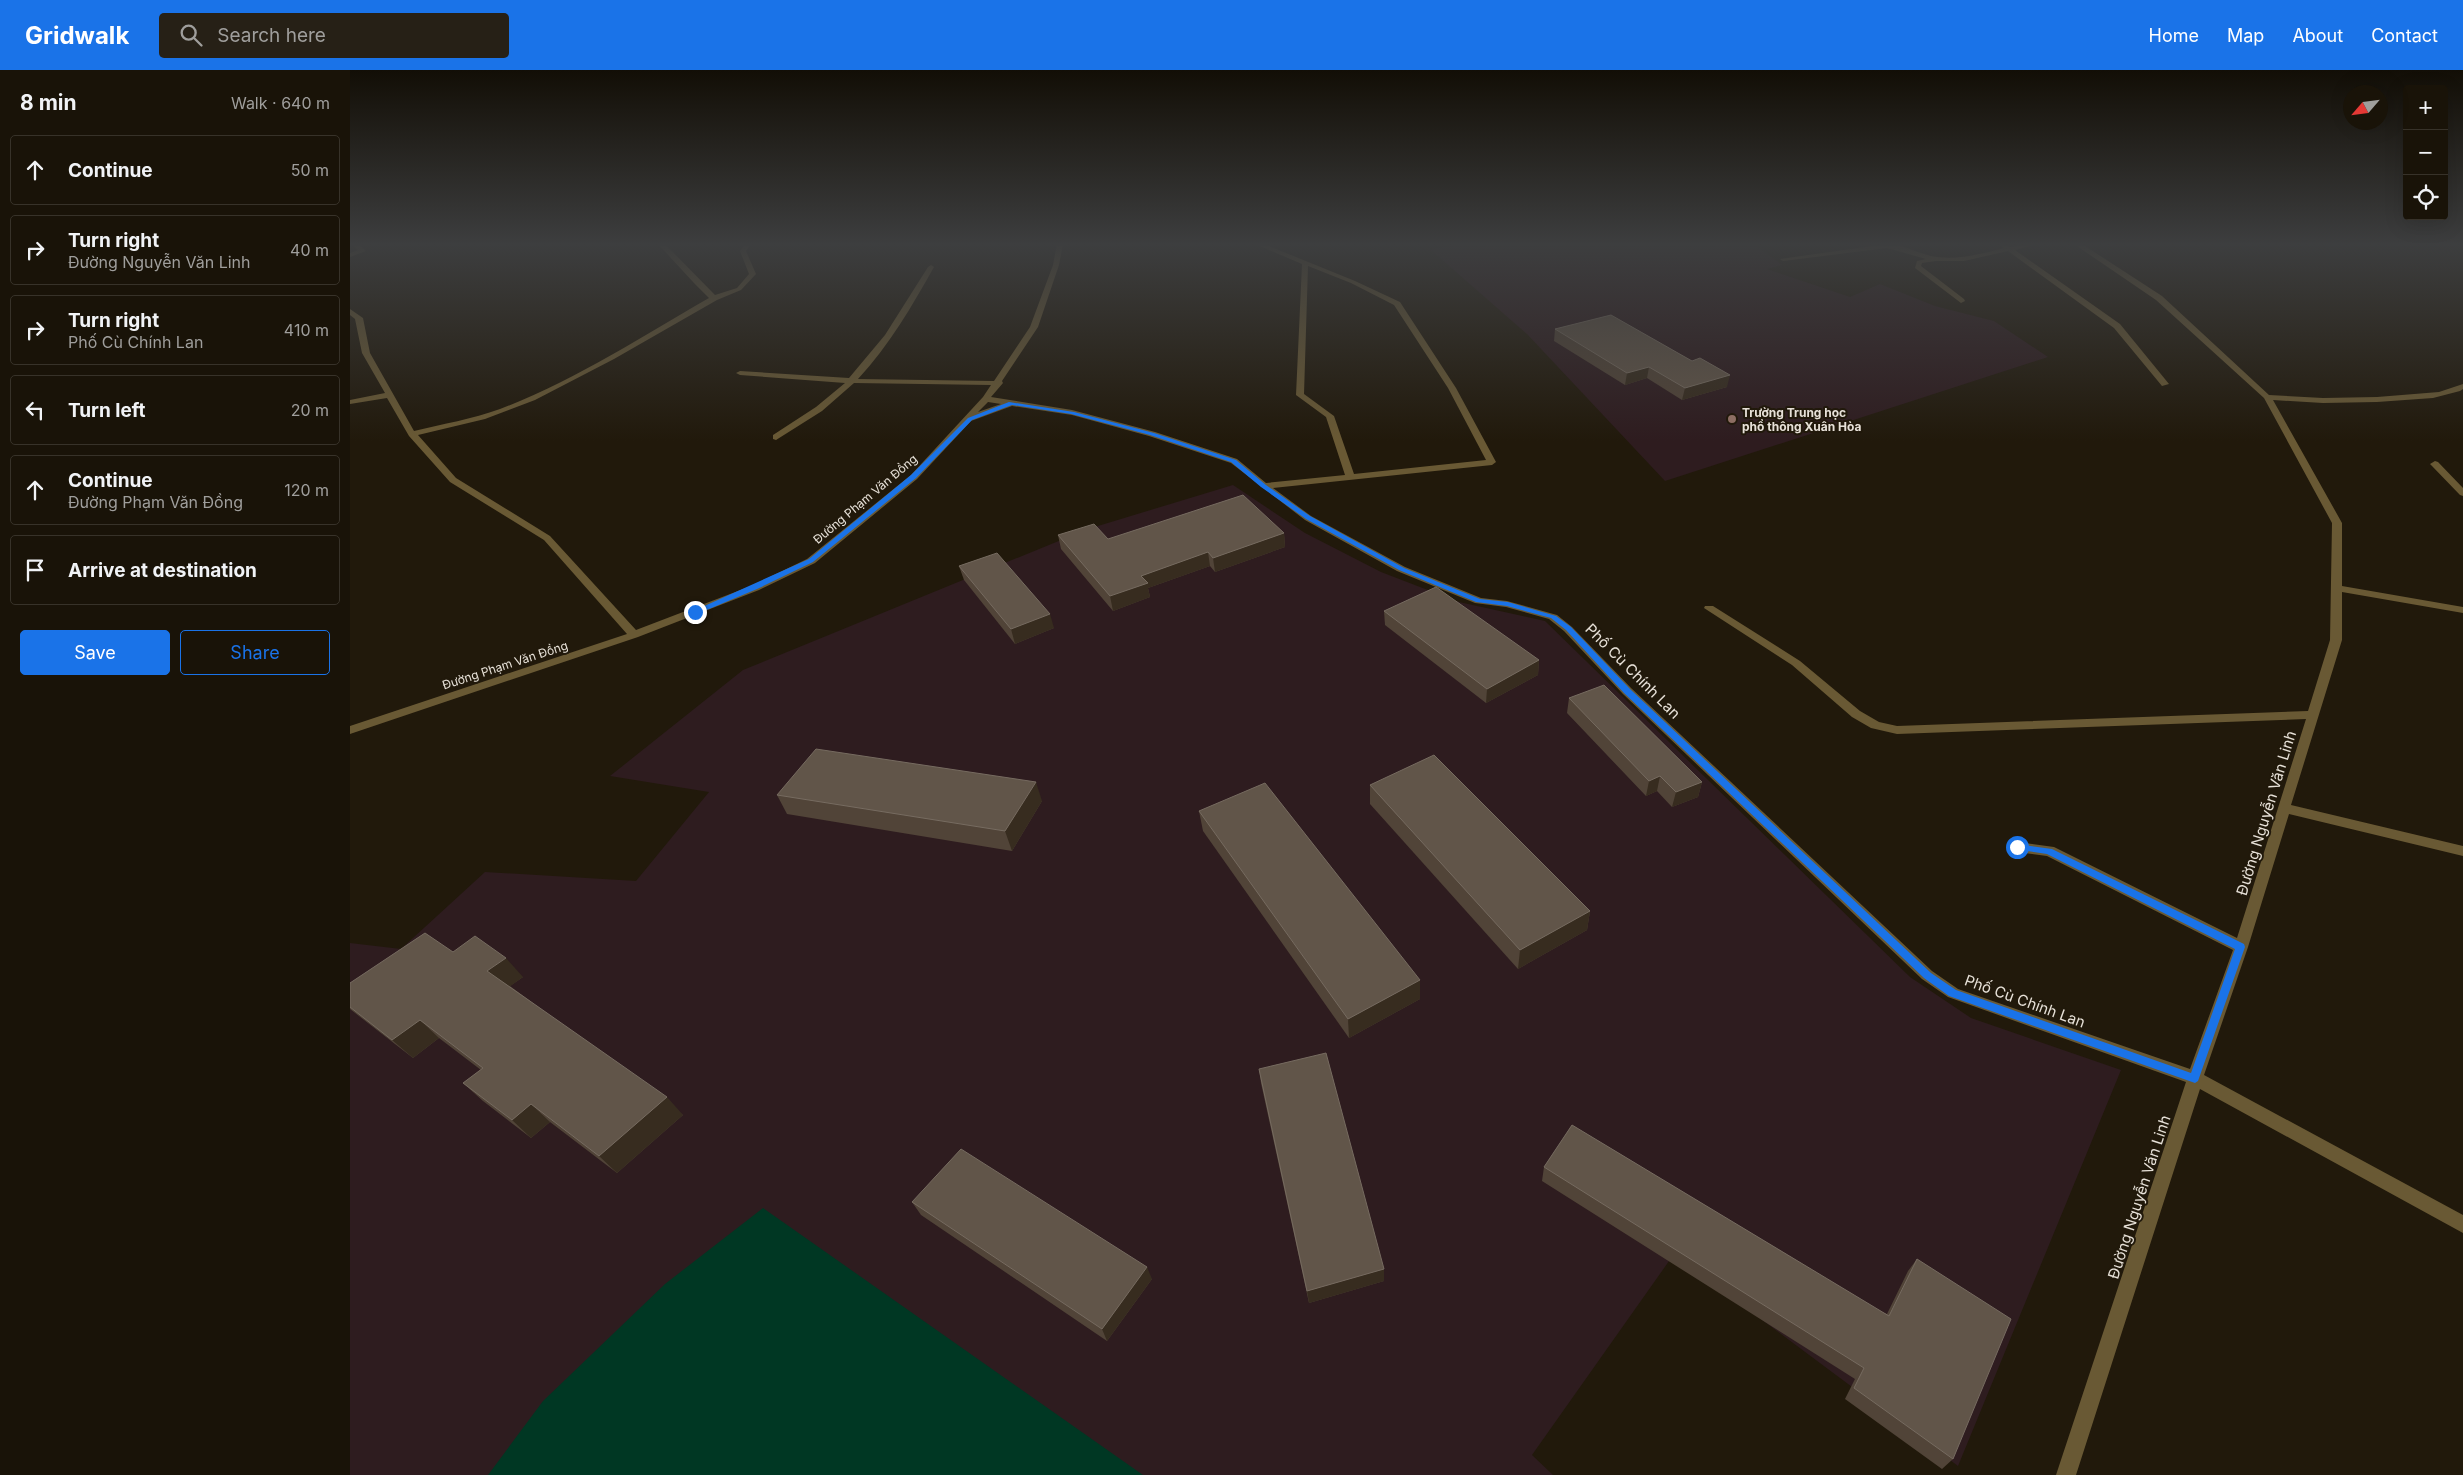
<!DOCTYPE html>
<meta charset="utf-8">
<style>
body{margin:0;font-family:Inter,sans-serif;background:#262016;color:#f1f3f6}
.controls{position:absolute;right:15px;top:15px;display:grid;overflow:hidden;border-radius:5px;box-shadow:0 5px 20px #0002}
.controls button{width:45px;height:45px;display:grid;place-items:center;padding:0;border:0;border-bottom:1px solid #373229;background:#191308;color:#f1f3f6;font:25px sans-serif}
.compass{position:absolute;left:1993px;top:15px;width:45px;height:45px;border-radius:50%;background:#191308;box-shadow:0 5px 20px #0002;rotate:242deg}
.stop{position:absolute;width:15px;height:15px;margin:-11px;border:4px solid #1a73e8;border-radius:50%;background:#fff}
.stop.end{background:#1a73e8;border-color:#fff;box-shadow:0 1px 5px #0008}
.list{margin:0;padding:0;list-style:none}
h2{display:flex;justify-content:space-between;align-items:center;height:65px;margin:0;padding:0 20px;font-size:21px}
h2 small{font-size:16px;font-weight:400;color:#9f9e9c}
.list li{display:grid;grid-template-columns:32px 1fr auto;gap:15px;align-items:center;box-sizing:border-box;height:70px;margin:0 10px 10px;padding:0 10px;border:1px solid #373229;border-radius:5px}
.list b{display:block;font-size:19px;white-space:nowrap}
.list p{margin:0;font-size:16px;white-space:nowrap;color:#9f9e9c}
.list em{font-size:16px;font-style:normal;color:#9f9e9c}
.actions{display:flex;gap:10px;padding:15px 20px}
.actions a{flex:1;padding:11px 0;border:1px solid #1a73e8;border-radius:5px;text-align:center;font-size:18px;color:#1a73e8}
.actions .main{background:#1a73e8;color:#fff}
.icon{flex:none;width:28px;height:28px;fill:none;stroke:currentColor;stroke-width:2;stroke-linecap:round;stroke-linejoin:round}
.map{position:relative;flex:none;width:2113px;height:1405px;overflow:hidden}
header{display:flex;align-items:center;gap:30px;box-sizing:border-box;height:70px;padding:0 25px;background:#1a73e8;color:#fff}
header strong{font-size:24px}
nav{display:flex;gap:28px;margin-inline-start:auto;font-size:18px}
.search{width:350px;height:45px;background:#262016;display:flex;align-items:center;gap:12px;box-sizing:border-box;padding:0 18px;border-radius:5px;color:#9f9e9c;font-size:19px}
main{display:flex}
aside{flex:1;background:#191308}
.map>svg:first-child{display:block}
.education{fill:#2e1c1f}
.green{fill:#003723}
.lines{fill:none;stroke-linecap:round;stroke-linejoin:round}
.minor{fill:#695934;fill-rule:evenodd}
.wall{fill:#514438}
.shaded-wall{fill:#372c1f}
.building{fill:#615549;stroke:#766b60}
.route{fill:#1a73e8}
.education-dot{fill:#8d6e63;stroke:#21190b;stroke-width:2}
.labels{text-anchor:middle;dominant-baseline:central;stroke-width:4;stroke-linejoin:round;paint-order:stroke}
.far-poi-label{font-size:12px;font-weight:bold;fill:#e7e1d8;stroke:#21190b;text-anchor:start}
.far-street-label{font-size:12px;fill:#e7e1d8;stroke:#21190b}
.street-label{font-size:15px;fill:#e7e1d8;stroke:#21190b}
</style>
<header>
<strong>Gridwalk</strong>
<div class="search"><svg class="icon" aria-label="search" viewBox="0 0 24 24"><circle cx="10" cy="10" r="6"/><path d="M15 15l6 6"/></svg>Search here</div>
<nav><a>Home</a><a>Map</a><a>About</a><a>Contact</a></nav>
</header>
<main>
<aside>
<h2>8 min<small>Walk · 640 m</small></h2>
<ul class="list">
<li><svg class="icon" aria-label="ahead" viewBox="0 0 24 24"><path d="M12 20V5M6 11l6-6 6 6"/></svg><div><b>Continue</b></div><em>50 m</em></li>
<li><svg class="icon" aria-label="right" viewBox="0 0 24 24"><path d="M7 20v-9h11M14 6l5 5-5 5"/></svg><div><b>Turn right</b><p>Đường Nguyễn Văn Linh</p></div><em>40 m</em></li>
<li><svg class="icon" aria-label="right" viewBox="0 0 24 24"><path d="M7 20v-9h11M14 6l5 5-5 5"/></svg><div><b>Turn right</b><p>Phố Cù Chính Lan</p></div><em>410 m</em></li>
<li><svg class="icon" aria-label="left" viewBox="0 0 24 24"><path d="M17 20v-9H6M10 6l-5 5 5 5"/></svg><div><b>Turn left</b></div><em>20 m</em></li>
<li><svg class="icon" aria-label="ahead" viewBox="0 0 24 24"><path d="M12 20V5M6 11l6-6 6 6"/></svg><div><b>Continue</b><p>Đường Phạm Văn Đồng</p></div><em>120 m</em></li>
<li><svg class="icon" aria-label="arrive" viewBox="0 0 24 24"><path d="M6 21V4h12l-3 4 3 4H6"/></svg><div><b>Arrive at destination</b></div></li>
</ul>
<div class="actions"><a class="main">Save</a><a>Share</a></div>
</aside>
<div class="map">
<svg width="2113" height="1405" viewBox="0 0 2113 1405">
<rect width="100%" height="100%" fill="#21190b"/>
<g class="education">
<path d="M1107,174h297l28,21 -15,4 83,28 30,-13 55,22 59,15 54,36 -383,124 -138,-147 -96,-84z"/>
<path d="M883,415l72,48 76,39 78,30 86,19 365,356 61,41 150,52 -163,396 -284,-212 -142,201 21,20h-1203v-532l51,6 84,-77 151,9 73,-89 -99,-16 133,-106 345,-141z"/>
</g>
<path class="green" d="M413,1138l380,267h-655l55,-74 122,-117z"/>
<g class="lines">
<g class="minor">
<path d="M2,174h7l7,7 -16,6v-4l8,-3z"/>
<path d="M308,174h7l50,51 22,-7 12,-14 -9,-23 5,-7h6l-5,7 10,23 -15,16 -24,10 -103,59 -79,41 -50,19 -67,16 38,43 94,58 86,94 115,-44 56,-27 104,-84 72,-78 8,-12 -137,-2 -32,28 -46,29 -3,-1v-4l43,-28 29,-24 -105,-8 -4,-2 4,-2 109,7 36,-43 43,-68 3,-2 3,2c-22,39 -45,79 -76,112l136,2 36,-54 23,-62 4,-21h6l-4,21 -21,62 -36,54 1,2 -12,14 81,13 83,22 82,27 29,24 79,-8 -19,-58 -30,-22 6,-131 -47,-20h9l91,37 45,21 56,86 40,74 -4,3 -219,23 38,28 94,51 76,31 26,3 50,14 15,12 59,61 301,283 26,18 232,80 43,-119 -186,-94 -30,-4 -5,-2 -2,-3 2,-3 5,-2 37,5 183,91 69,-219 -409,15 -26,-6 -19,-11 -60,-52 -88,-57 1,-2h8l87,55 60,50 19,11 18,4 411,-15 22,-71 2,-117 -68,-125 -108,-98 -82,-56h8l80,52 107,99 54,3 54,-1 62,-5 24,-8v5l-3,2 -27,7 -56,4 -54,1 -50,-3 69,123v63l121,21v6l-121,-21v48l-51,165 172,41v10l-174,-42 -41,133 -44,128 259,140v18l-263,-144 -124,386h-20l130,-393 -238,-85 -26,-18 -299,-285 -59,-63 -15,-12 -43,-12 -31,-4 -78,-32 -92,-51 -74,-57 -82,-27 -77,-21 -60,-9 -41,15 -54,58 -102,84 -56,27 -121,47 -288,97v-8l277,-92 -83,-94 -94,-58 -41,-46 -22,-38 -37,6v-4l35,-7 -23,-40 -7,-34 -5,-4v-6l13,9 7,35 44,78c29,-7 58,-12 86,-22 74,-28 141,-72 209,-111l-15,-15zM958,196l43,17 43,22 54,83 38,72 -132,14 -20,-58 -30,-22zM638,332l13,2 -23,8z"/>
<path d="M1536,174c16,0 29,8 45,12 24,5 50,-2 73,-8l-2,-2 2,-2 6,3 27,-3 -22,6 105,74 49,60 -7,2 -48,-58 -106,-77 -44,10h-28l-14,2 -1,3 43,33 1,2 -4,2 -46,-35 2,-7 9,-2 -39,-11 -104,13 -3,-2z"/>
<path d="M2085,391l3,1 25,26v8l-3,-1 -28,-29 -2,-2z"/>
</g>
</g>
<g class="wall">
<path d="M1205,259l172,58 -45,13 -35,-22 -22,7 -71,-44z"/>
<path d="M934,463l1,14 -70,25 -5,-6 -62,22 2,9 -37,14 -52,-62 -3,-14 50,4z"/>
<path d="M609,496l95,62 -39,16 -51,-64z"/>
<path d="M1034,541l155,49 -1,15 -52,28 -101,-78z"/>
<path d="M1219,628l133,84 -4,15 -26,10 -15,-16 -11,5 -79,-83z"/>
<path d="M1020,715l220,126 -3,19 -69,39 -148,-165z"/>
<path d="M427,725l265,6 -30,50 -225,-37z"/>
<path d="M849,741l221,169v19l-71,39 -146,-207z"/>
<path d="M173,907l-13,9 173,129 -66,58 -67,-51 -19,16 -48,-37 -20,-18 18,-13 -42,-32 -26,20 -63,-49v-26z"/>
<path d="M909,999l125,212 -75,22 -48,-220z"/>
<path d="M1194,1097l343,147 21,-43 9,-12 36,200 -11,10 -97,-70 10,-20 -313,-198z"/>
<path d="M562,1132l240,77 -45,62 -186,-126z"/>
</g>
<g class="shaded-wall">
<path d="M1299,297l-2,11 -22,7 2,-12z"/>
<path d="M1380,305l-3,12 -45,13 3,-12z"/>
<path d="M934,463l1,14 -70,25 -2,-14z"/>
<path d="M858,482l2,14 -62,22 2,9 -37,14 -3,-15 31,-20z"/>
<path d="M700,544l4,14 -39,16 -4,-15z"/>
<path d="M1189,590l-1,15 -52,28 1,-14z"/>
<path d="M1310,706l-3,15 -11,5 3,-15z"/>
<path d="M686,712l6,19 -30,50 -7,-20z"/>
<path d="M1352,712l-4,15 -26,10 4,-15z"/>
<path d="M1240,841l-3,19 -69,39 2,-19z"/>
<path d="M156,888l17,19 -18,13 -18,-19z"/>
<path d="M1070,910v19l-71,39 -1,-19z"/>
<path d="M70,950l19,18 -26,20 -21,-18z"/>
<path d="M317,1027l16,18 -66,58 -18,-17z"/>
<path d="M181,1034l19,18 -19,16 -19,-18z"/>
<path d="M797,1197l5,12 -45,62 -5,-12z"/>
<path d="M1034,1199v12l-75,22 -2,-12z"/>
</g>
<g class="building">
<path d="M1261,245l81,46 8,-3 30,17 -45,13 -36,-21 -22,6 -72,-44z"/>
<path d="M893,425l41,38 -71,25 -5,-6 -67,24 7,7 -38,13 -52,-61 36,-11 14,15z"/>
<path d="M647,483l53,61 -39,15 -52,-63z"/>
<path d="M1086,517l103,73 -52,29 -103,-78z"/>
<path d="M1254,615l98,97 -26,10 -16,-16 -11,5 -80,-83z"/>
<path d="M466,679l220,33 -31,49 -228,-36z"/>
<path d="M1084,685l156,156 -70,39 -150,-165z"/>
<path d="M915,713l155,197 -72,39 -149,-208z"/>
<path d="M75,863l28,19 22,-16 31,22 -19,13 180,126 -68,59 -68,-52 -19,16 -49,-37 20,-15 -63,-48 -28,20 -42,-33v-24z"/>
<path d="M976,983l58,216 -77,22 -48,-222z"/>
<path d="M1222,1055l317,191 28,-57 94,60 -58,140 -99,-71 10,-20 -320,-201z"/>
<path d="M611,1079l186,118 -45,62 -190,-127z"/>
</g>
<linearGradient id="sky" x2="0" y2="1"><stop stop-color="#120e06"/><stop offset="0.47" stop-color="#3d3e3f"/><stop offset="1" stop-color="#3d3e3f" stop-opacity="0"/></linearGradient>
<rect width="2113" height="371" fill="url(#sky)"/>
<path class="route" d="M659,332l65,10 80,21 82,27 30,25 44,31 94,52 76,31 28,3 48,14 15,11 59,62 301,284 25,17 235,83 44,-124 -188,-95 -33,-5v-5h3l35,5 192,95 1,3 -47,134 -3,2 -246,-87 -25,-18 -300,-285 -58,-63 -15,-12 -44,-12 -31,-4 -77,-32 -93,-51 -45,-32 -30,-25 -81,-27 -79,-21 -59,-9 -40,15 -56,58 -103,84 -56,27 -60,25 -6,-2 118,-53 102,-84 57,-57z"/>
<circle class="education-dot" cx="1382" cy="349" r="5"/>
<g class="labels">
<g class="far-poi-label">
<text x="1392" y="342">Trường Trung học<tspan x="1392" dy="14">phổ thông Xuân Hòa</tspan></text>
</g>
<g class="far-street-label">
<text transform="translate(515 429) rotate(-40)">Đường Phạm Văn Đồng</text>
<text transform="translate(155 595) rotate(-18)">Đường Phạm Văn Đồng</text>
</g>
<g class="street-label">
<text transform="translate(1283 601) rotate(45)">Phố Cù Chính Lan</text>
<text transform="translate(1916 743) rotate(-73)">Đường Nguyễn Văn Linh</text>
<text transform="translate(1675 931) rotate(20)">Phố Cù Chính Lan</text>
<text transform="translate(1789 1127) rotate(-72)">Đường Nguyễn Văn Linh</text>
</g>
</g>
</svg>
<div class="controls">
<button>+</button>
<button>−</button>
<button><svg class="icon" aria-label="locate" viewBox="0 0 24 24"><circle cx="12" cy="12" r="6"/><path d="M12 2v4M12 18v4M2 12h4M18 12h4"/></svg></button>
</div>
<svg class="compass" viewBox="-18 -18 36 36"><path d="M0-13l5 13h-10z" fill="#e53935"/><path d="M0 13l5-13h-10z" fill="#9f9e9c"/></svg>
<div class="stop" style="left:1667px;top:777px"></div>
<div class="stop end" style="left:345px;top:542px"></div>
</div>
</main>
